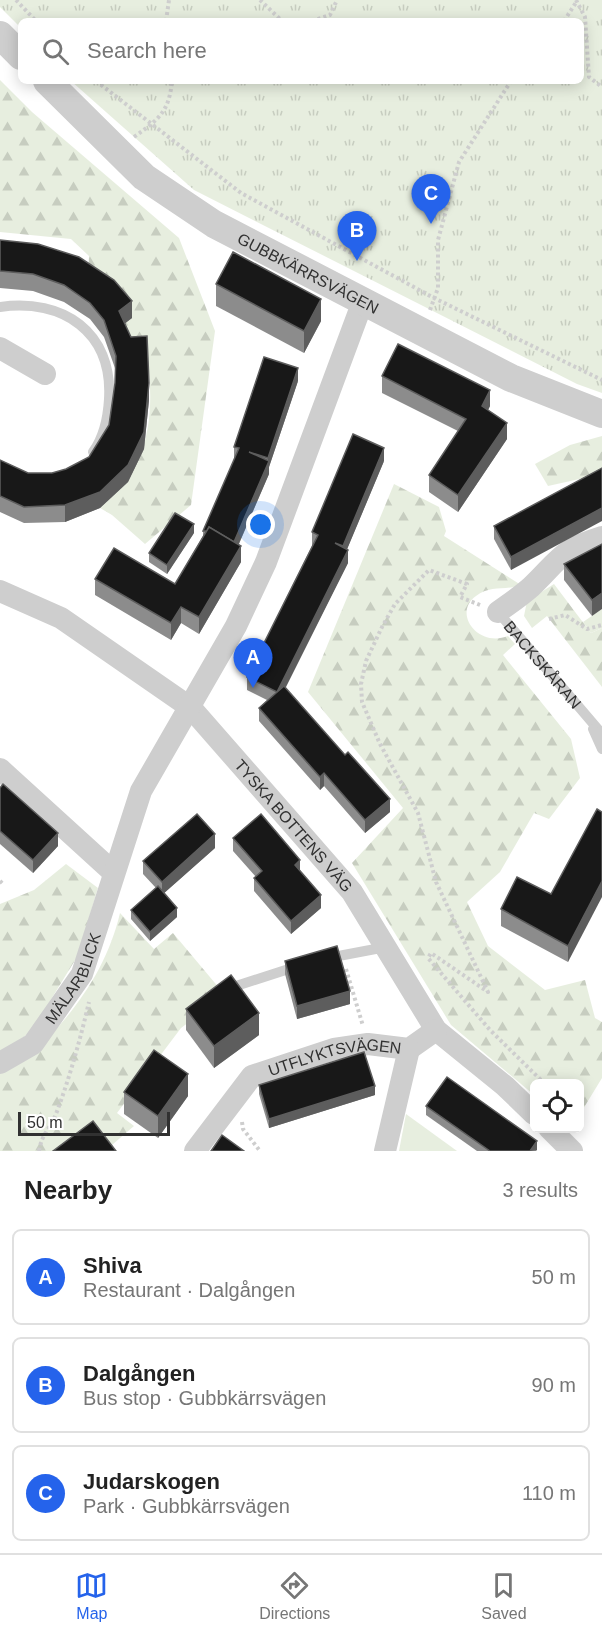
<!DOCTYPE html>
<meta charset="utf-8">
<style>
body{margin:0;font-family:Arial,sans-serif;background:#f2f2f2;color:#222}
.controls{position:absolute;right:18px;bottom:18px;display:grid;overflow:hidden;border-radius:9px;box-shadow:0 3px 15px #0003}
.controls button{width:54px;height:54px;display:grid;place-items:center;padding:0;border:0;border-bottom:2px solid #e0e0e0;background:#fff;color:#222;font:30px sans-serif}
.scale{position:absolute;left:18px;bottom:15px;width:152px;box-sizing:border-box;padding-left:6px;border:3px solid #313131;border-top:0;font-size:16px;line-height:21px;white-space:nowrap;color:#313131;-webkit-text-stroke:4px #fff;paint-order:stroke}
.you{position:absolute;left:261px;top:525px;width:21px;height:21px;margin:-15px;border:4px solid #fff;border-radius:50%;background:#1a73e8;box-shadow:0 0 0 9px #1a73e833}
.badge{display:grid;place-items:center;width:39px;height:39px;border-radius:50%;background:#2563eb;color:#fff;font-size:20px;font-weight:700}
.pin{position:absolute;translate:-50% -50px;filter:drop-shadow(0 2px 3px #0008)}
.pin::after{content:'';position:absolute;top:32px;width:21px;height:18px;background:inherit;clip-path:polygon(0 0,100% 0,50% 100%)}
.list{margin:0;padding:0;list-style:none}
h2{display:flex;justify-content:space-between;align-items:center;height:78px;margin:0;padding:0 24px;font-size:26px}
h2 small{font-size:20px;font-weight:400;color:#767676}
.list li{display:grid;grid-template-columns:39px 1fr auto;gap:18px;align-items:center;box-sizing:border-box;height:96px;margin:0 12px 12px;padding:0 12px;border:2px solid #e0e0e0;border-radius:9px}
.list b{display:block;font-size:22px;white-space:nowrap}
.list p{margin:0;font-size:20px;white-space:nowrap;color:#767676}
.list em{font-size:20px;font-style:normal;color:#767676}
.icon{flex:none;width:33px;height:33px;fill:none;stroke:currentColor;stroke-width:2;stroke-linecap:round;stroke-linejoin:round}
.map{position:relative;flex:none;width:602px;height:1151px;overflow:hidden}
.search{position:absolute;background:#fff;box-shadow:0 3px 15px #0003;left:18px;right:18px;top:18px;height:66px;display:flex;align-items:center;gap:15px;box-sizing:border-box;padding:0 21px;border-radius:9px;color:#767676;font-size:22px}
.sheet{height:402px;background:#fff}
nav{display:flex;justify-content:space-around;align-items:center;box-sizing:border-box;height:84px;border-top:2px solid #e0e0e0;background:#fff;font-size:16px;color:#767676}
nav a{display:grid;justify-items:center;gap:3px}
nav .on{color:#2563eb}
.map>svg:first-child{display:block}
.grass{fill:#e7eedf}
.forest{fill:url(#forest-firs)}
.park{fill:url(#park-tufts)}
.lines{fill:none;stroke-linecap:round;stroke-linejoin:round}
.path{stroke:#cecece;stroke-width:4;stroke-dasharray:3 3;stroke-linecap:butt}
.service{stroke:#cecece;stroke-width:10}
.minor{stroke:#cecece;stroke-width:22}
.tertiary{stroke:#cecece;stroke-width:28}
.wall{fill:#8c8c8c}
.shaded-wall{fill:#5d5d5d}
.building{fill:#181818;stroke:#5d5d5d;stroke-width:1.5}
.labels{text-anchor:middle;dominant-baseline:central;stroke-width:6;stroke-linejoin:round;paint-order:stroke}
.street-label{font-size:16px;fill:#313131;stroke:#fff}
</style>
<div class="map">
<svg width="602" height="1151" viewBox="0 0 602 1151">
<defs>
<pattern id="forest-firs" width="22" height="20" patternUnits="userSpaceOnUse" patternTransform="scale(1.5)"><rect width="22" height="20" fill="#e7eedf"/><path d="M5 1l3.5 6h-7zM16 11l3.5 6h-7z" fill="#c7cdc0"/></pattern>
<pattern id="park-tufts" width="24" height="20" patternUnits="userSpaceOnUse" patternTransform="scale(1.5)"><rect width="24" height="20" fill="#e7eedf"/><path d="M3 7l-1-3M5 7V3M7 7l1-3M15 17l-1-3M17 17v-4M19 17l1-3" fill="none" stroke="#c7cdc0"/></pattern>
</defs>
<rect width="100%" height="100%" fill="#fff"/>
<g class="grass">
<path d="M602,609v19l-11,5 -8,-11z"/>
<path d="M406,1114l51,37h-58z"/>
</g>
<g class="forest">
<path d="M0,80l32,32 147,126 36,93 -24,174 -46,39 -33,-29 -12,-7c51,-44 55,-91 47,-156l-16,2 -43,-76 1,-22 -18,-17 -71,-7z"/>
<path d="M602,436v38l-54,12 -13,-22 35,-19z"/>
<path d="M394,484l45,23 7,24 -2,5 77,49c-16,6 -31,0 -45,11 -24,17 2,52 32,40l7,8 -12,11 68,84 9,39 -31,41 -15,-6 -34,59 -33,30 21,44 57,44 40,-10 10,38 7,4v56l-22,36v-30h-46v11l-83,-70 -99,-162 51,-55 -95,-116z"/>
<path d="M554,584l37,49 11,-5v59l-55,-71 -15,12 -8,-12 3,-15z"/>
<path d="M66,864l32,24 -21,69 -46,75 -31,21v-149l34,-14z"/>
<path d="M120,913l34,36 19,-16 52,62 -44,33 -64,85 17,13 -29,25h-105v-77c12,-8 28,-16 39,-27 38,-37 69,-82 81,-134z"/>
</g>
<path class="park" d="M0,0h602v393l-25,-9 -383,-194 -123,-109h510v-60h-560v7l-21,-21z"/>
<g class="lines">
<g class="path">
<path d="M16,0l20,21"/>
<path d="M260,0l22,21"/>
<path d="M576,0l9,17 4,60 13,10"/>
<path d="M166,21l3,-21"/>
<path d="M312,21l18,-6 7,-15"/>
<path d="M564,21l13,-20"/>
<path d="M96,81l145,112 193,105 168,82"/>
<path d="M134,137c25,-18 35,-25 38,-56"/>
<path d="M430,310l8,-22v-48l21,-78 52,-81"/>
<path d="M480,605l-20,-8 7,-13 -38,-14 -34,34 -13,23 -16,34 -5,23 1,18 18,42 38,69 18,69 52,110 -57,-39 -3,5 62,72 55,54"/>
<path d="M549,619l16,-4 22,14 15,-4"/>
<path d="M0,881l3,3"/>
<path d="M346,969l17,57"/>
<path d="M580,1120v1"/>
<path d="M242,1122l1,7 17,22"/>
<path d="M39,1151c3,-18 11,-22 17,-37 14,-37 24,-74 33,-112"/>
</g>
<g class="service">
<path d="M0,307c63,-9 113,25 109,92 -1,18 -6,39 -16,53"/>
<path id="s1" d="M498,612l104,122"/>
<path d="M593,729l9,20"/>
<path d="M328,958l58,-11"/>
<path d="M233,987l65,-21"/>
</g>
<g class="minor">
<path d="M0,348l45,26"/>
<path id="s2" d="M0,591l61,27 130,90 161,184 84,138 69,56 29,28"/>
<path d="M498,612c11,-8 23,-16 33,-25 30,-29 29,-37 71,-50"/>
<path d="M0,769l113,103"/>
<path id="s3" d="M0,1063l33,-19 49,-70 59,-183 95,-165 30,-64 97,-261"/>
<path d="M549,1128l23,23"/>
<path id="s4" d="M195,1151l57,-75 82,-27 34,-5 41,5 27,-19"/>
<path d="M385,1151l24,-102"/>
</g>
<g class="tertiary">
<path d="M0,35l21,21"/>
<path id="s5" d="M47,81l97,96 70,47 297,154 91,36"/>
</g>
</g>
<g class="wall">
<path d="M0,240l132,78 -7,5 24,77 -5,49 -16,33 -28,26 -35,14 -41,1 -24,-11v-52l28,13h24l14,-4 23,-12 20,-32 6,-42 1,-12 -12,-34 -14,-18 -26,-17 -31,-11 -33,-3z"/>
<path d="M216,284l105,37 -17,32 -88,-47z"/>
<path d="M382,376l108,30 -2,4 19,29 -49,73 -29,-20v-17l29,-44 -76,-38z"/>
<path d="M298,381l-29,86v7l-30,70 2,18 -42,72 -18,-11 -10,17 -76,-45v-16l80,5 28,-48v-5l31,-71v-13z"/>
<path d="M384,461l-37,88 1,14 -63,124 105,125 -25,21 -41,-47 -4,4 -61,-69v-13l8,-8 -20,-10v-13l65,-131v-14z"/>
<path d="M602,468l-91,102 -17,-31v-13z"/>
<path d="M194,533l-27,41 -18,-12v-9z"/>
<path d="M602,544l-10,72 -28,-36v-16z"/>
<path d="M0,788l58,58 -25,27 -33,-29z"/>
<path d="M602,812l-34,150 -67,-36v-17l50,-15z"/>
<path d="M233,838l67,32 21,38 -30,26 -37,-43v-13l2,-1 -23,-26z"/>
<path d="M215,848l-51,45 13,24 -27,24 -19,-22v-9l25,-22 -13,-14v-13z"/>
<path d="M285,961l65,43 -53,15 -12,-45z"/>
<path d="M186,1009l73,26 -45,33 -28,-38z"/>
<path d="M259,1085l116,10 -106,33 -10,-34z"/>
<path d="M124,1092l64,4 -30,42 -34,-24z"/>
<path d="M426,1106l111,44 -1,1h-59l-51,-36z"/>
</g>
<g class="shaded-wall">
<path d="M321,299v22l-17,32v-22z"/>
<path d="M132,301v17l-13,10v-17z"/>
<path d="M298,368v13l-29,86v7l-36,83v-13l35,-81v-5z"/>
<path d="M149,383v17l-5,49 -16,33 -28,26 -35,14v-17z"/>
<path d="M490,390v16l-8,16v-16z"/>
<path d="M507,423v16l-49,73v-17z"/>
<path d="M384,448v13l-41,98v-13z"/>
<path d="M602,508v13l-91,49v-13z"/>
<path d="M194,524v9l-27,41v-9z"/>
<path d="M241,546v16l-42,72v-17z"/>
<path d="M348,550v13l-71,142v-13z"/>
<path d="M602,593v16l-10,7v-16z"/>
<path d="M181,607v16l-10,17v-17z"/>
<path d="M324,773v13l-4,4v-13z"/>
<path d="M390,799v13l-25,21v-13z"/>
<path d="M58,833v13l-25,27v-13z"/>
<path d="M215,834v14l-53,47v-13z"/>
<path d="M300,860v13l-5,-8z"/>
<path d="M602,881v16l-34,65v-16z"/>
<path d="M321,895v13l-30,26v-13z"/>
<path d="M177,908v9l-27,24v-9z"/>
<path d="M350,991v13l-53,15v-13z"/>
<path d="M259,1013v22l-45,33v-22z"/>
<path d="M188,1074v22l-30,42v-22z"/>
<path d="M375,1086v9l-106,33v-9z"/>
<path d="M537,1141v9l-7,1z"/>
</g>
<g class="building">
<path d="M0,240l38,4 41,13 35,23 18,21 -13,10 12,26 16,-1 2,47 -5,49 -16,33 -28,27 -35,13 -41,2 -24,-11v-36l28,13h24l14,-4 23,-12 20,-32 6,-42 1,-27 -12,-36 -14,-17 -26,-18 -31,-11 -33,-3z"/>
<path d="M233,252l88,47 -17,32 -88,-47z"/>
<path d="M398,344l92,46 -8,16 25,17 -49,72 -29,-20 37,-56 -84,-43z"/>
<path d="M264,357l34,11 -30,90 -19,-6 20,9 -35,81 -25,-15 -2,4h-4l36,-83 -5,-1z"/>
<path d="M353,434l31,14 -41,98 -8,-3 13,7 -71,142 -30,-15 71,-142 -6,-3z"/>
<path d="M602,468v40l-91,49 -17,-31z"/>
<path d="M175,513l19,11 -27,41 -18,-12z"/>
<path d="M209,527l32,19 -42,71 -18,-10 -10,16 -76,-44 19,-31 61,36z"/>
<path d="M602,544v49l-10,7 -28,-36z"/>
<path d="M284,686l61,69 3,-3 42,47 -25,21 -41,-47 -4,4 -61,-69z"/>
<path d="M3,784l55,49 -25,27 -33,-29v-43z"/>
<path d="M597,809l5,3v69l-34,65 -67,-37 16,-32 34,17z"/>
<path d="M197,814l18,20 -53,48 -19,-21z"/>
<path d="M261,814l39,46 -5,5 26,30 -30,26 -37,-43 8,-7 -29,-33z"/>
<path d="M158,886l19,22 -27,24 -19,-22z"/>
<path d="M337,946l13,45 -53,15 -12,-45z"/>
<path d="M231,975l28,38 -45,33 -28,-37z"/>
<path d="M154,1050l34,24 -30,42 -34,-24z"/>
<path d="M364,1052l11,34 -106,33 -10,-34z"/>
<path d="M447,1077l90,64 -7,10h-40l-64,-45z"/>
<path d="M93,1121l23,30h-63z"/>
<path d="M222,1135l22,16h-33z"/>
</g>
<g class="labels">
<g class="street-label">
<text stroke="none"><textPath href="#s5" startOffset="327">GUBBKÄRRSVÄGEN</textPath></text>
<text stroke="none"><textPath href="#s1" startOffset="69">BACKSKÅRAN</textPath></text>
<text stroke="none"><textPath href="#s2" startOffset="381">TYSKA BOTTENS VÄG</textPath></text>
<text stroke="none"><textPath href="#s3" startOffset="116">MÄLARBLICK</textPath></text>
<text stroke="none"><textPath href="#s4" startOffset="180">UTFLYKTSVÄGEN</textPath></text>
</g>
</g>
</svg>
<div class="controls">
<button><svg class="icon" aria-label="locate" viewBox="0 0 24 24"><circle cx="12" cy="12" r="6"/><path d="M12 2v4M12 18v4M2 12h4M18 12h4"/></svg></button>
</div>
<div class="scale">50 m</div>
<div class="you"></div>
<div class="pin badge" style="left:253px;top:688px">A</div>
<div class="pin badge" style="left:357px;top:261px">B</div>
<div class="pin badge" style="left:431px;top:224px">C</div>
<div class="search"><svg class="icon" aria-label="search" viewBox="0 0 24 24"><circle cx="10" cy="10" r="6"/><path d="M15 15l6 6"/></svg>Search here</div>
</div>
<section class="sheet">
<h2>Nearby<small>3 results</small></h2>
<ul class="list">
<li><span class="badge">A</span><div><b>Shiva</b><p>Restaurant · Dalgången</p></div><em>50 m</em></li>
<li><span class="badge">B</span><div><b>Dalgången</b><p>Bus stop · Gubbkärrsvägen</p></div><em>90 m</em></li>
<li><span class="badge">C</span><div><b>Judarskogen</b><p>Park · Gubbkärrsvägen</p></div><em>110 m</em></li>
</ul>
</section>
<nav>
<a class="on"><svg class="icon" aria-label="map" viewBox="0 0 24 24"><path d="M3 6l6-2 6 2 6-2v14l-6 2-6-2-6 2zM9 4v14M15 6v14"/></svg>Map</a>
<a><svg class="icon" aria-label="directions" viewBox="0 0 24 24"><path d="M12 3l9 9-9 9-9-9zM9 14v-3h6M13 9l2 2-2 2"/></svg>Directions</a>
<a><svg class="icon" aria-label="saved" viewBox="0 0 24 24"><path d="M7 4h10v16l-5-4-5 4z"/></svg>Saved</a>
</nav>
